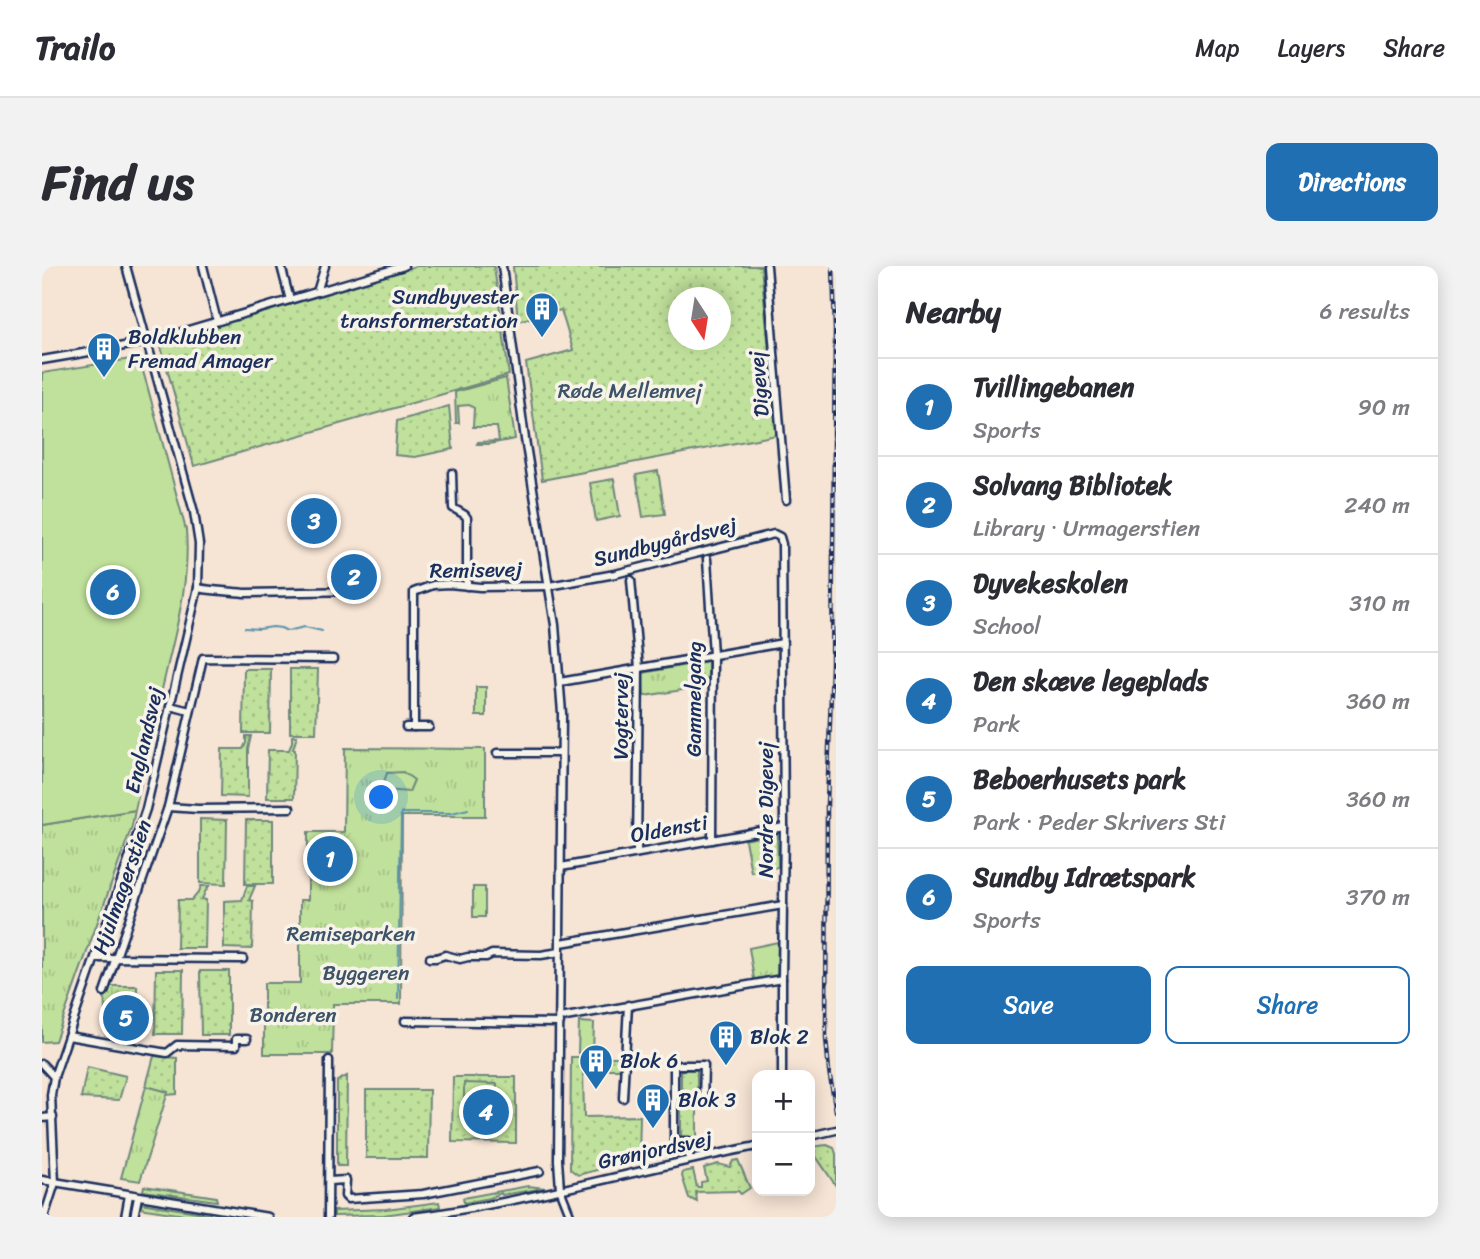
<!DOCTYPE html>
<meta charset="utf-8">
<style>
body{margin:0;font-family:Sriracha,sans-serif;background:#f2f2f3;color:#2b2b33}
.controls{position:absolute;right:21px;bottom:21px;display:grid;overflow:hidden;border-radius:14px;box-shadow:0 4px 18px #0003}
.controls button{width:63px;height:63px;display:grid;place-items:center;padding:0;border:0;border-bottom:2px solid #e1e1e2;background:#fff;color:#2b2b33;font:35px sans-serif}
.compass{position:absolute;left:626px;top:21px;width:63px;height:63px;border-radius:50%;background:#fff;box-shadow:0 4px 18px #0003;rotate:168deg}
.you{position:absolute;left:340px;top:532px;width:24px;height:24px;margin:-18px;border:5px solid #fff;border-radius:50%;background:#1a73e8;box-shadow:0 0 0 10px #1a73e833}
.badge{display:grid;place-items:center;width:46px;height:46px;border-radius:50%;background:#1f6fb2;color:#fff;font-size:23px;font-weight:700}
.pin{position:absolute;translate:-50% -50%;border:4px solid #fff;box-shadow:0 2px 7px #0006}
.list{margin:0;padding:0;list-style:none}
h2{display:flex;justify-content:space-between;align-items:center;height:91px;margin:0;padding:0 28px;font-size:30px}
h2 small{font-size:23px;font-weight:400;color:#7c7c81}
.list li{display:grid;grid-template-columns:46px 1fr auto;gap:21px;align-items:center;box-sizing:border-box;height:98px;padding:0 28px;border-top:2px solid #e1e1e2}
.list b{display:block;font-size:26px;white-space:nowrap}
.list p{margin:0;font-size:23px;white-space:nowrap;color:#7c7c81}
.list em{font-size:23px;font-style:normal;color:#7c7c81}
.actions{display:flex;gap:14px;padding:21px 28px}
.actions a{flex:1;padding:16px 0;border:2px solid #1f6fb2;border-radius:14px;text-align:center;font-size:24px;color:#1f6fb2}
.actions .main{background:#1f6fb2;color:#fff}
.map{position:relative;flex:none;width:794px;height:951px;overflow:hidden;border-radius:14px}
header{display:flex;align-items:center;gap:42px;box-sizing:border-box;height:98px;padding:0 35px;background:#fff;border-bottom:2px solid #e1e1e2}
header strong{font-size:33px}
nav{display:flex;gap:38px;margin-inline-start:auto;font-size:24px}
.intro{display:flex;align-items:center;justify-content:space-between;box-sizing:border-box;height:168px;padding:0 42px}
h1{margin:0;font-size:49px}
.button{padding:18px 32px;border-radius:14px;background:#1f6fb2;color:#fff;font-size:24px;font-weight:700}
main{display:flex;gap:42px;padding:0 42px}
aside{flex:1;background:#fff;border-radius:14px;box-shadow:0 4px 18px #0003}
.map>svg:first-child{display:block}
.grass{fill:url(#grass-dots);stroke:#6e887c;stroke-width:2;fill-rule:evenodd}
.park{fill:url(#park-tufts);stroke:#6e887c;stroke-width:2}
.pitch{fill:#c0e19b;stroke:#6e887c;stroke-width:2}
.lines{fill:none;stroke-linecap:round;stroke-linejoin:round}
.stream{stroke:#5b93ad;stroke-width:2}
.minor-casing{stroke:#1b2f5e;stroke-width:11}
.minor{stroke:#f7f3e8;stroke-width:6}
.rail-casing{stroke:#1b2f5e;stroke-width:4.5}
.rail{stroke:#f7f3e8;stroke-width:2;stroke-dasharray:5;stroke-linecap:butt}
.labels{text-anchor:middle;dominant-baseline:central;stroke-width:7;stroke-linejoin:round;paint-order:stroke}
.poi-label{font-size:21px;fill:#1b2f5e;stroke:#f7f3e8;text-anchor:start}
.street-label{font-size:21px;fill:#1b2f5e;stroke:#f7f3e8}
.park-label{font-size:21px;fill:#3c536a;stroke:#f7f3e8}
</style>
<header>
<strong>Trailo</strong>
<nav><a>Map</a><a>Layers</a><a>Share</a></nav>
</header>
<div class="intro"><h1>Find us</h1><a class="button">Directions</a></div>
<main>
<div class="map">
<svg width="794" height="951" viewBox="0 0 794 951">
<defs>
<pattern id="grass-dots" width="8" height="8" patternUnits="userSpaceOnUse" patternTransform="scale(1.75)"><rect width="8" height="8" fill="#c0e19b"/><path d="M2 2h.1M6 6h.1" fill="none" stroke="#a4c188" stroke-width="1.8" stroke-linecap="round"/></pattern>
<pattern id="park-tufts" width="24" height="20" patternUnits="userSpaceOnUse" patternTransform="scale(1.75)"><rect width="24" height="20" fill="#c0e19b"/><path d="M3 7l-1-3M5 7V3M7 7l1-3M15 17l-1-3M17 17v-4M19 17l1-3" fill="none" stroke="#a4c188"/></pattern>
</defs>
<rect width="100%" height="100%" fill="#f6e4d4"/>
<filter id="ink" filterUnits="userSpaceOnUse"><feTurbulence type="fractalNoise" baseFrequency=".0143" numOctaves="2"/><feDisplacementMap in="SourceGraphic" scale="14" xChannelSelector="R" yChannelSelector="G"/><feConvolveMatrix kernelMatrix="1 2 1 2 8 2 1 2 1" color-interpolation-filters="sRGB"/></filter>
<g filter="url(#ink)">
<g class="grass">
<path d="M374,0h78l15,109 -315,91 -34,-123z"/>
<path d="M471,0h248l16,169 -235,45 -16,-117 47,-13 -12,-40 -43,11zM636,32h42v42h-42z"/>
<path d="M407,140l4,43 -38,8 -20,-2 2,-34z"/>
<path d="M616,205l7,43 -22,3 -7,-42z"/>
<path d="M572,213l6,37 -24,5 -6,-38z"/>
<path d="M202,403h27l-1,64h-27z"/>
<path d="M248,403h28l-2,64h-26z"/>
<path d="M204,470h5l-3,13v48l-27,-1 1,-47h21l3,-6z"/>
<path d="M250,470h5l-4,13 2,1 -1,48h-27l1,-48h21l3,-8z"/>
<path d="M158,553l27,1 -1,64 -26,-1z"/>
<path d="M204,554h27v64h-28z"/>
<path d="M159,620h8l-4,6 -3,7 4,1 -1,48h-28l1,-48h14l7,-8z"/>
<path d="M205,620h8l-6,14 4,1 -1,48 -28,-1v-47l18,-1z"/>
<path d="M114,704h27l-1,64h-27z"/>
<path d="M158,705h29v64h-28z"/>
<path d="M112,790l23,2v36l-10,1v-3l-21,-6z"/>
<path d="M529,791h53v12h-41l1,48 56,-1 -1,43 -61,16 -8,-6z"/>
<path d="M45,801l39,9 -7,24 -38,-2z"/>
<rect x="639" y="804" width="16" height="67"/>
<path d="M305,810l-1,90h-9v-85z"/>
<path d="M411,811h63v66l-64,-1z"/>
<path d="M324,824h63l-1,68h-62z"/>
<path d="M785,879l7,3 2,6v32l-23,-34 -3,1v-6z"/>
<path d="M696,894l12,28 -9,6 -3,-3 -42,1 1,10 -8,-4 -7,-22 1,-4 10,-2 4,17h4v-5l6,-1 -3,-13 14,-4 12,3 3,-6z"/>
<path d="M102,920l72,11 1,4 -74,-10z"/>
<path d="M486,920l17,2 -43,7 -1,-2 -11,5 -26,5 -1,-5z"/>
<path d="M397,936l1,5 -56,8 -50,1v-5l52,-2z"/>
<path d="M98,937l70,11 1,3h-14l-58,-9z"/>
</g>
<g class="park">
<path d="M464,112l9,61 -26,5h-12l1,-2 21,-1 -2,-14h-24l1,-19 -5,-3 -11,1 1,17h-3l-1,-31z"/>
<path d="M666,395v25l-64,10 -1,-23z"/>
<rect x="434" y="421" width="10" height="29"/>
<path d="M303,482l140,1v67h-83l-1,188h-68l-1,50h-68v-71h36v-83h8v-68h36z"/>
<path d="M93,544l-3,16 -77,215 -13,1v-217z"/>
<path d="M735,567l1,34 -27,5 -6,-32z"/>
<rect x="431" y="621" width="12" height="30"/>
<path d="M736,676l-1,34 -23,3 -5,-31z"/>
<path d="M68,720h27l-1,48 -31,-1 -1,-6h12v-18h-11l-1,-17 4,-1z"/>
<path d="M104,820l22,6 -28,89 -19,-3z"/>
</g>
<g class="pitch">
<path d="M95,92l3,3 7,24 39,145c4,47 -8,92 -19,138 -11,47 -21,94 -32,142l-93,15v-452z"/>
<path d="M361,506l11,8 -5,12 -24,-2 -3,-2 5,-15z"/>
<rect x="275" y="575" width="27" height="37"/>
<path d="M537,756l15,1 -1,31 -15,-1z"/>
<path d="M422,817l33,1 -1,15 -32,-1z"/>
</g>
<g class="lines">
<g class="stream">
<path d="M203,362l14,1 14,-2 8,1 6,3 18,-4 17,4"/>
<path d="M356,733l3,-186h51l16,-4"/>
</g>
<g class="minor-casing">
<g id="minor">
<path d="M161,0l14,55"/>
<path d="M239,0l9,34"/>
<path d="M460,0l23,173 30,186 7,88 -4,447 2,29 11,28"/>
<path d="M725,0l19,234"/>
<path d="M275,26l8,-26"/>
<path d="M0,94l106,-18 256,-76"/>
<path d="M410,207l1,35 12,7 2,3v68"/>
<path d="M665,293l6,96 -1,185"/>
<path d="M589,314l8,88 -2,185"/>
<path d="M156,322c15,3 30,3 46,5l115,-2"/>
<path d="M518,416l223,-39"/>
<path d="M128,440l20,5"/>
<path d="M364,461h23"/>
<path d="M372,461v-135l19,-7 16,-1 31,3 69,-1 66,-12 159,-40 6,3 2,7 2,283 -2,152v96"/>
<path d="M455,487h64"/>
<path d="M126,541l30,2 92,-1"/>
<path d="M519,601l223,-40"/>
<path d="M519,677l222,-38"/>
<path d="M54,692l147,1"/>
<path d="M388,692h6l9,-3 15,4 8,-2h18l6,-3 49,1 19,-3"/>
<path d="M62,726l64,-185 35,-149 130,1"/>
<path d="M518,752l222,-39"/>
<path d="M363,755l155,2"/>
<path d="M26,770l99,17 10,-8 59,1v-7h11"/>
<path d="M0,798l12,13"/>
<path d="M581,832l5,-93"/>
<path d="M0,852l11,-1"/>
<path d="M768,870l26,-6"/>
<path d="M647,894v-19h-15v-76h30l-1,38"/>
<path d="M0,914l226,37"/>
<path d="M287,915l17,-1 -1,16 3,3 75,-5 117,-23"/>
<path d="M2,951l11,-34 -4,-88 3,-18 92,-268 52,-221 1,-44 -5,-32 -68,-246"/>
<path d="M83,951l4,-22"/>
<path d="M92,951l4,-20"/>
<path d="M286,951l1,-157"/>
<path d="M371,951c116,-15 229,-49 344,-71"/>
</g>
</g>
<use href="#minor" class="minor"/>
<g class="rail-casing">
<path id="rail" d="M791,0l2,64 -3,335 -5,139 -1,234 3,33 7,40"/>
</g>
<use href="#rail" class="rail"/>
</g>
</g>
<defs>
<g id="building-pin" transform="scale(1.75)"><path d="M0 17L-7.5 6A9.5 9.5 0 1 1 7.5 6Z" fill="#1f6fb2" stroke="#f7f3e8"/><path d="M-4-6H4V6H1V3H-1V6H-4ZM-2.5-4.3h1.7v1.8h-1.7ZM.8-4.3h1.7v1.8H.8ZM-2.5-1h1.7V.8h-1.7ZM.8-1h1.7V.8H.8Z" fill="#fff"/></g>
</defs>
<g fill-rule="evenodd">
<use href="#building-pin" x="500" y="43"/>
<use href="#building-pin" x="62" y="83"/>
<use href="#building-pin" x="684" y="771"/>
<use href="#building-pin" x="554" y="795"/>
<use href="#building-pin" x="611" y="834"/>
</g>
<g class="labels">
<g class="poi-label">
<text x="476" y="31" text-anchor="end">Sundbyvester<tspan x="476" dy="24">transformerstation</tspan></text>
<text x="86" y="71">Boldklubben<tspan x="86" dy="24">Fremad Amager</tspan></text>
<text x="708" y="771">Blok 2</text>
<text x="578" y="795">Blok 6</text>
<text x="636" y="834">Blok 3</text>
</g>
<g class="street-label">
<text transform="translate(717 118) rotate(-95)">Digevej</text>
<text transform="translate(623 276) rotate(-14)">Sundbygårdsvej</text>
<text transform="translate(434 304) rotate(-1)">Remisevej</text>
<text transform="translate(652 433) rotate(-90)">Gammelgang</text>
<text transform="translate(579 450) rotate(-90)">Vogtervej</text>
<text transform="translate(102 474) rotate(-77)">Englandsvej</text>
<text transform="translate(724 544) rotate(-90)">Nordre Digevej</text>
<text transform="translate(627 563) rotate(-10)">Oldensti</text>
<text transform="translate(80 621) rotate(-71)">Hjulmagerstien</text>
<text transform="translate(613 884) rotate(-12)">Grønjordsvej</text>
</g>
<g class="park-label">
<text x="588" y="125">Røde Mellemvej</text>
<text x="309" y="668">Remiseparken</text>
<text x="324" y="707">Byggeren</text>
<text x="251" y="749">Bonderen</text>
</g>
</g>
</svg>
<div class="controls">
<button>+</button>
<button>−</button>
</div>
<svg class="compass" viewBox="-18 -18 36 36"><path d="M0-13l5 13h-10z" fill="#e53935"/><path d="M0 13l5-13h-10z" fill="#7c7c81"/></svg>
<div class="you"></div>
<div class="pin badge" style="left:288px;top:593px">1</div>
<div class="pin badge" style="left:312px;top:311px">2</div>
<div class="pin badge" style="left:272px;top:255px">3</div>
<div class="pin badge" style="left:444px;top:846px">4</div>
<div class="pin badge" style="left:84px;top:752px">5</div>
<div class="pin badge" style="left:71px;top:326px">6</div>
</div>
<aside>
<h2>Nearby<small>6 results</small></h2>
<ul class="list">
<li><span class="badge">1</span><div><b>Tvillingebanen</b><p>Sports</p></div><em>90 m</em></li>
<li><span class="badge">2</span><div><b>Solvang Bibliotek</b><p>Library · Urmagerstien</p></div><em>240 m</em></li>
<li><span class="badge">3</span><div><b>Dyvekeskolen</b><p>School</p></div><em>310 m</em></li>
<li><span class="badge">4</span><div><b>Den skæve legeplads</b><p>Park</p></div><em>360 m</em></li>
<li><span class="badge">5</span><div><b>Beboerhusets park</b><p>Park · Peder Skrivers Sti</p></div><em>360 m</em></li>
<li><span class="badge">6</span><div><b>Sundby Idrætspark</b><p>Sports</p></div><em>370 m</em></li>
</ul>
<div class="actions"><a class="main">Save</a><a>Share</a></div>
</aside>
</main>
